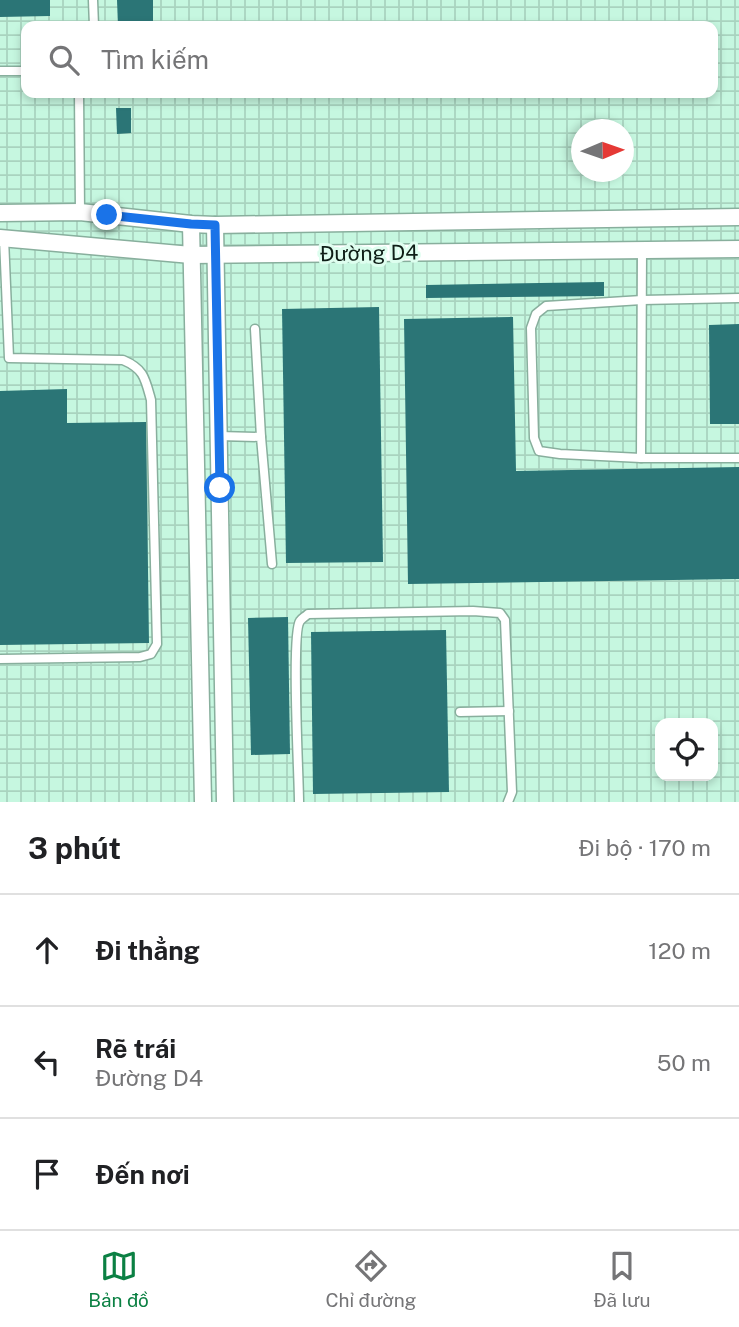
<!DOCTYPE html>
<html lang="vi">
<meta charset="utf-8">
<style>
body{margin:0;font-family:"Public Sans",sans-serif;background:#f6f6f6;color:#202124}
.controls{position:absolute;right:21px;bottom:21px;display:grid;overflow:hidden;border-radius:14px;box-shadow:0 4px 10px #0003}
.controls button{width:63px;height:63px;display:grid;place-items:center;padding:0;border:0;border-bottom:2px solid #e0e0e0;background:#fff;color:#202124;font:35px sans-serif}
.compass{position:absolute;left:571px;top:119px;width:63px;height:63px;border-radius:50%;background:#fff;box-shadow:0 4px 10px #0003;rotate:88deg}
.stop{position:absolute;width:21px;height:21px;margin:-16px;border:5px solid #1a73e8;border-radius:50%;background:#fff}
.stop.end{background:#1a73e8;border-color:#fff;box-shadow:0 2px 7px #0008}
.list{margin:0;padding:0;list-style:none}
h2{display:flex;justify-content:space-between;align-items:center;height:91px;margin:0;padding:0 28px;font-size:30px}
h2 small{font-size:23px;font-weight:400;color:#757577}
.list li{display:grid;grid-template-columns:46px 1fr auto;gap:21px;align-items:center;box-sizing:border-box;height:112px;padding:0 28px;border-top:2px solid #e0e0e0}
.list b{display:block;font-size:26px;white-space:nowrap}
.list p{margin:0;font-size:23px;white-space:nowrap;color:#757577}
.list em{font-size:23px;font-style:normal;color:#757577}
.icon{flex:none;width:38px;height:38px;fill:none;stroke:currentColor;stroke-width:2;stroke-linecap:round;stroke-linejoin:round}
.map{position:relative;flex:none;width:739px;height:802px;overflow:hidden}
.search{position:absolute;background:#fff;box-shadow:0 4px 10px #0003;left:21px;right:21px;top:21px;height:77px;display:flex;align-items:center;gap:18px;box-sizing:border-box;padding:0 24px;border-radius:14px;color:#757577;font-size:26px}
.sheet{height:427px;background:#fff}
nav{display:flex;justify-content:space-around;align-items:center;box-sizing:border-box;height:98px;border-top:2px solid #e0e0e0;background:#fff;font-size:19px;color:#757577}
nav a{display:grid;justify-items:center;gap:4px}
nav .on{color:#0b8043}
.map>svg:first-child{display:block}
.industrial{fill:url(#industrial-grid);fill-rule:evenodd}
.building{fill:#2b7576}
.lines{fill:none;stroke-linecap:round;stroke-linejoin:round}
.lane-casing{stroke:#88af9d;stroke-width:11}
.street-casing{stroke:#88af9d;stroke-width:19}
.lane{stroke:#fff;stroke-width:8}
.street{stroke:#fff;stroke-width:16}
.route{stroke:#1a73e8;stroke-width:9}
.labels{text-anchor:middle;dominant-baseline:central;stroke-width:6;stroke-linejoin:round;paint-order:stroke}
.street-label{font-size:21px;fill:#0f1e17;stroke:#defeef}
</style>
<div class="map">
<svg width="739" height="802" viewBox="0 0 739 802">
<defs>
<pattern id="industrial-grid" width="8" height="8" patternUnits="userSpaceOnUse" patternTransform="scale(1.75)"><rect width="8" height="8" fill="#c6f7e0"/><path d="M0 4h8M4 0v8" fill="none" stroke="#a9d3bf"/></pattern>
</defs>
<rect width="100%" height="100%" fill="#defeef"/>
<path class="industrial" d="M0,0h739v802h-739zM26,26h687v67h-687zM582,130h42v42h-42zM660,723h53v53h-53z"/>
<g class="building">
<path d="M0,0h50v16l-50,1z"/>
<path d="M117,0h36v26h-35z"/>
<rect x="119" y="93" width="35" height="5"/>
<path d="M116,108h15v25l-14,1z"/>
<path d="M604,282v14l-178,2v-13z"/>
<path d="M379,307l4,255 -97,1 -4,-254z"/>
<path d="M513,317l3,154 223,-4v112l-331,5 -4,-265z"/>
<path d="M739,324v100h-29l-1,-99z"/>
<path d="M67,389v34l79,-1 3,221 -149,2v-254z"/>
<path d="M288,617l2,137 -39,1 -3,-137z"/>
<path d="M446,630l3,162 -136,2 -2,-162z"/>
</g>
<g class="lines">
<g class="lane-casing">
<g id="lane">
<path d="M93,0l1,26"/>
<path d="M0,71h26"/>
<path d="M79,93l1,119"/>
<path d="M739,298l-97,2 -96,6 -10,8 -5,14 3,110 5,13 21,3 81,4h98"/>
<path d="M255,329l6,108"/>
<path d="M219,436l42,1 11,127"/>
<path d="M641,458l1,-208"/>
<path d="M0,659l140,-2 11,-3 6,-10 -6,-244c-6,-22 -7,-31 -28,-40l-114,-2 -5,-120"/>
<path d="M460,712l49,-1"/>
<path d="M299,802c0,-25 -8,-169 1,-181 2,-3 5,-4 8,-7l165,-3 27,2 5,7 7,172 -4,10"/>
</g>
</g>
<g class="street-casing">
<g id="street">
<path d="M0,213l80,-1 111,12 24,1 524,-8"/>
<path d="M191,224l12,578"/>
<path d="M215,225l10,577"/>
<path d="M0,238l191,17 548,-6"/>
</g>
</g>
<use href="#lane" class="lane"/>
<use href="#street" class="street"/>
</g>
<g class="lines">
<path class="route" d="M107,215l84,9 24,1 5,263"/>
</g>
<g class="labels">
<g class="street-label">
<text transform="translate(369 253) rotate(-1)">Đường D4</text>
</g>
</g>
</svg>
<div class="controls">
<button><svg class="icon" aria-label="locate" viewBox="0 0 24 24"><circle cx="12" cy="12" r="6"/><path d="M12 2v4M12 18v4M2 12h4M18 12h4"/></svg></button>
</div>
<svg class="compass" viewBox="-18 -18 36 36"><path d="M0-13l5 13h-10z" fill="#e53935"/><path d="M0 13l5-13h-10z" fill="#757577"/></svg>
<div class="stop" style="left:220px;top:488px"></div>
<div class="stop end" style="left:107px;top:215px"></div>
<div class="search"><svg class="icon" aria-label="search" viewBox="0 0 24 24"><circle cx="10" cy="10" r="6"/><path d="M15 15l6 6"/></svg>Tìm kiếm</div>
</div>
<section class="sheet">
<h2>3 phút<small>Đi bộ · 170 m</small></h2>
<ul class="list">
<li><svg class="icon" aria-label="ahead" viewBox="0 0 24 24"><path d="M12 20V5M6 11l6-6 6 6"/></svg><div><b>Đi thẳng</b></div><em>120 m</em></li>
<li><svg class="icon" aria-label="left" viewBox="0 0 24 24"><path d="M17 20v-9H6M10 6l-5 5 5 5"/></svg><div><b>Rẽ trái</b><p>Đường D4</p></div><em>50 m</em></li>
<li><svg class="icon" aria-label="arrive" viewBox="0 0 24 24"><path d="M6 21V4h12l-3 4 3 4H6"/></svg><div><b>Đến nơi</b></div></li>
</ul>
</section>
<nav>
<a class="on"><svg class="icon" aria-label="map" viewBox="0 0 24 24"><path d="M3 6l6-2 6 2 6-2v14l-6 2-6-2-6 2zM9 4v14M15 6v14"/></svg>Bản đồ</a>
<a><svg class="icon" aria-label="directions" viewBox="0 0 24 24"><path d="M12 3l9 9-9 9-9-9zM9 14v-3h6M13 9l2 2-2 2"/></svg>Chỉ đường</a>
<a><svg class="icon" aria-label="saved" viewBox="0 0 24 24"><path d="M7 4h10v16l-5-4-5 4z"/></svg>Đã lưu</a>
</nav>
